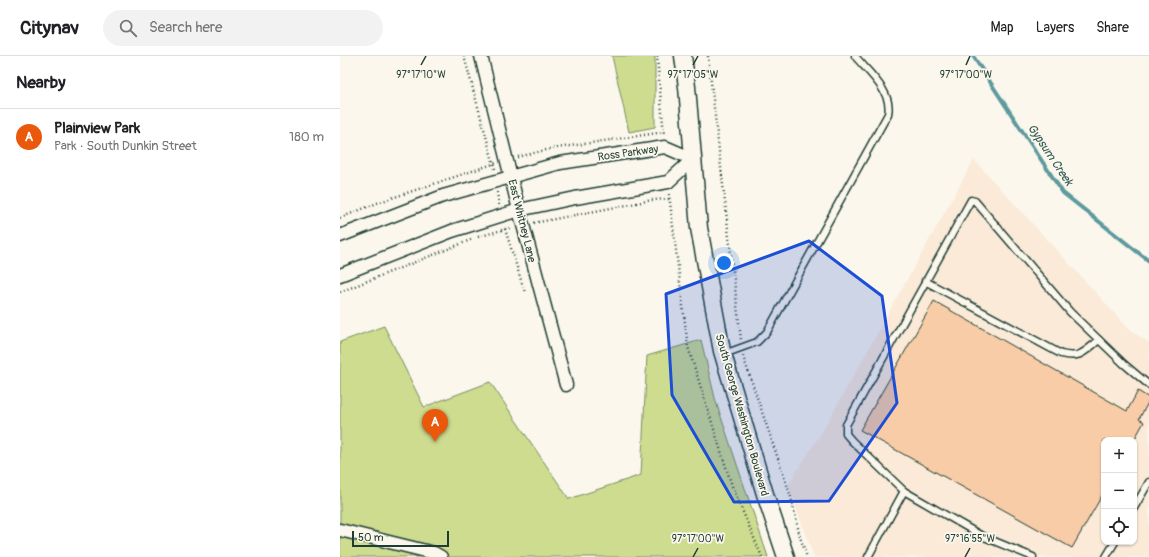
<!DOCTYPE html>
<meta charset="utf-8">
<style>
body{margin:0;font-family:Pangolin,sans-serif;background:#f2f2f2;color:#202124}
.controls{position:absolute;right:12px;bottom:12px;display:grid;overflow:hidden;border-radius:8px;box-shadow:0 1px 3px #0004}
.controls button{width:36px;height:36px;display:grid;place-items:center;padding:0;border:0;border-bottom:1px solid #e0e0e0;background:#fff;color:#202124;font:20px sans-serif}
.scale{position:absolute;left:12px;bottom:10px;width:97px;box-sizing:border-box;padding-left:4px;border:2px solid #1f3d34;border-top:0;font-size:11px;line-height:14px;white-space:nowrap;color:#1f3d34;-webkit-text-stroke:3px #fbf7ec;paint-order:stroke}
.you{position:absolute;left:384px;top:207px;width:14px;height:14px;margin:-10px;border:3px solid #fff;border-radius:50%;background:#1a73e8;box-shadow:0 0 0 6px #1a73e833}
.badge{display:grid;place-items:center;width:26px;height:26px;border-radius:50%;background:#ea580c;color:#fff;font-size:13px;font-weight:700}
.pin{position:absolute;translate:-50% -33px;filter:drop-shadow(0 1px 2px #0008)}
.pin::after{content:'';position:absolute;top:21px;width:14px;height:12px;background:inherit;clip-path:polygon(0 0,100% 0,50% 100%)}
.list{margin:0;padding:0;list-style:none}
h2{display:flex;justify-content:space-between;align-items:center;height:52px;margin:0;padding:0 16px;font-size:17px}
h2 small{font-size:13px;font-weight:400;color:#757577}
.list li{display:grid;grid-template-columns:26px 1fr auto;gap:12px;align-items:center;box-sizing:border-box;height:56px;padding:0 16px;border-top:1px solid #e0e0e0}
.list b{display:block;font-size:15px;white-space:nowrap}
.list p{margin:0;font-size:13px;white-space:nowrap;color:#757577}
.list em{font-size:13px;font-style:normal;color:#757577}
.icon{flex:none;width:22px;height:22px;fill:none;stroke:currentColor;stroke-width:2;stroke-linecap:round;stroke-linejoin:round}
.map{position:relative;flex:none;width:809px;height:501px;overflow:hidden}
header{display:flex;align-items:center;gap:24px;box-sizing:border-box;height:56px;padding:0 20px;background:#fff;border-bottom:1px solid #e0e0e0}
header strong{font-size:19px}
nav{display:flex;gap:22px;margin-inline-start:auto;font-size:14px}
.search{width:280px;height:36px;background:#f2f2f2;display:flex;align-items:center;gap:10px;box-sizing:border-box;padding:0 14px;border-radius:22px;color:#757577;font-size:15px}
main{display:flex}
aside{flex:1;background:#fff}
.map>svg:first-child{display:block}
.built{fill:#faead7;fill-rule:evenodd}
.green{fill:#cedc8f;stroke:#768c62}
.lines{fill:none;stroke-linecap:round;stroke-linejoin:round}
.stream{stroke:#5d999d;stroke-width:4}
.building{fill:#f8cca7;stroke:#1f3d34}
.service-casing{stroke:#1f3d34;stroke-width:9}
.minor-casing{stroke:#1f3d34;stroke-width:15}
.tertiary-casing{stroke:#1f3d34;stroke-width:19}
.path{stroke:#1f3d34;stroke-width:2.5;stroke-dasharray:1 3;stroke-linecap:butt}
.service{stroke:#fbf7ec;stroke-width:6}
.minor{stroke:#fbf7ec;stroke-width:12}
.tertiary{stroke:#fbf7ec;stroke-width:16}
.marked{fill:#1d4ed8;fill-opacity:0.2;stroke:#1d4ed8;stroke-width:3;stroke-linejoin:round}
.ticks{fill:none;stroke:#1f3d34;stroke-width:1.5}
.labels{text-anchor:middle;dominant-baseline:central;stroke-width:3.5;stroke-linejoin:round;paint-order:stroke}
.street-label{font-size:11px;fill:#1f3d34;stroke:#fbf7ec}
.water-label{font-size:12px;font-style:italic;fill:#345c57;stroke:#fbf7ec}
.ticks-label{font-size:10px;text-anchor:middle;fill:#1f3d34;stroke:#fbf7ec;stroke-width:3.5;stroke-linejoin:round;paint-order:stroke}
</style>
<header>
<strong>Citynav</strong>
<div class="search"><svg class="icon" aria-label="search" viewBox="0 0 24 24"><circle cx="10" cy="10" r="6"/><path d="M15 15l6 6"/></svg>Search here</div>
<nav><a>Map</a><a>Layers</a><a>Share</a></nav>
</header>
<main>
<aside>
<h2>Nearby<small></small></h2>
<ul class="list">
<li><span class="badge">A</span><div><b>Plainview Park</b><p>Park · South Dunkin Street</p></div><em>180 m</em></li>
</ul>
</aside>
<div class="map">
<svg width="809" height="501" viewBox="0 0 809 501">
<rect width="100%" height="100%" fill="#fbf7ec"/>
<filter id="ink" filterUnits="userSpaceOnUse"><feTurbulence type="fractalNoise" baseFrequency=".025" numOctaves="2"/><feDisplacementMap in="SourceGraphic" scale="8" xChannelSelector="R" yChannelSelector="G"/><feConvolveMatrix kernelMatrix="1 2 1 2 8 2 1 2 1" color-interpolation-filters="sRGB"/></filter>
<g filter="url(#ink)">
<path class="built" d="M634,104l154,168 21,15v214h-335l-26,-72 38,-60zM764,384h30v102h-30z"/>
<g class="green">
<path d="M272,0h43v71l-26,5z"/>
<path d="M44,270l40,81 66,-25 79,117 72,-24 6,-119 54,-16 15,62 52,155h-428v-215z"/>
</g>
<g class="lines">
<path class="stream" d="M633,0l90,137 86,68"/>
</g>
<path class="building" d="M594,245l193,110 11,-20 11,7v3l-10,18 5,3 -10,18h-30v52l-32,56 -212,-118z"/>
<g class="lines">
<g class="service-casing">
<g id="service">
<path d="M585,225l136,73c19,5 23,-2 38,-14"/>
<path d="M384,298l33,-12 10,-10 121,-218c5,-22 -20,-42 -33,-58"/>
<path d="M564,435l-52,-50 -6,-7v-9l125,-225 4,1 95,111 54,52 25,21"/>
<path d="M794,452l15,-26"/>
<path d="M528,501l36,-66 78,45 51,21"/>
<path d="M766,501l9,-15"/>
</g>
</g>
<g class="minor-casing">
<g id="minor">
<path d="M141,0l38,154 47,175"/>
<path d="M0,180l103,-40 117,-33 105,-16 28,12 -25,23 -93,16 -56,12 -67,21 -112,44"/>
<path d="M0,474l94,23 7,4"/>
</g>
</g>
<g class="tertiary-casing">
<path id="tertiary" d="M343,0l4,31 12,141 23,123 43,143 21,63"/>
</g>
<g class="path">
<path d="M124,0l31,113"/>
<path d="M317,0l7,79"/>
<path d="M368,0l33,284"/>
<path d="M178,101l32,-8 114,-17"/>
<path d="M157,136l2,13"/>
<path d="M329,138l19,153 44,139 30,71"/>
<path d="M0,162l37,-15 119,-40"/>
<path d="M194,167l118,-23 18,-1"/>
<path d="M165,173l20,64"/>
<path d="M138,181l34,-10"/>
<path d="M0,236l133,-53"/>
<path d="M403,300l48,141 9,40 7,20"/>
</g>
<use href="#service" class="service"/>
<use href="#minor" class="minor"/>
<use href="#tertiary" class="tertiary"/>
</g>
</g>
<path class="marked" d="M469,185l73,55 15,107 -68,98 -95,1 -62,-107 -6,-101z"/>
<path class="ticks" d="M81,9l5,-9M353,9l5,-9M626,9l4,-9M353,501l5,-9M625,501l5,-9"/>
<g class="labels">
<g class="street-label">
<text transform="translate(288 97) rotate(-8)">Ross Parkway</text>
<text transform="translate(182 165) rotate(76)">East Whitney Lane</text>
<text transform="translate(402 359) rotate(74)">South George Washington Boulevard</text>
</g>
<g class="water-label">
<text transform="translate(710 99) rotate(56)">Gypsum Creek</text>
</g>
</g>
<g class="ticks-label">
<text x="81" y="22">97°17'10"W</text>
<text x="353" y="22">97°17'05"W</text>
<text x="626" y="22">97°17'00"W</text>
<text x="358" y="486">97°17'00"W</text>
<text x="630" y="486">97°16'55"W</text>
</g>
</svg>
<div class="controls">
<button>+</button>
<button>−</button>
<button><svg class="icon" aria-label="locate" viewBox="0 0 24 24"><circle cx="12" cy="12" r="6"/><path d="M12 2v4M12 18v4M2 12h4M18 12h4"/></svg></button>
</div>
<div class="scale">50 m</div>
<div class="you"></div>
<div class="pin badge" style="left:95px;top:386px">A</div>
</div>
</main>
